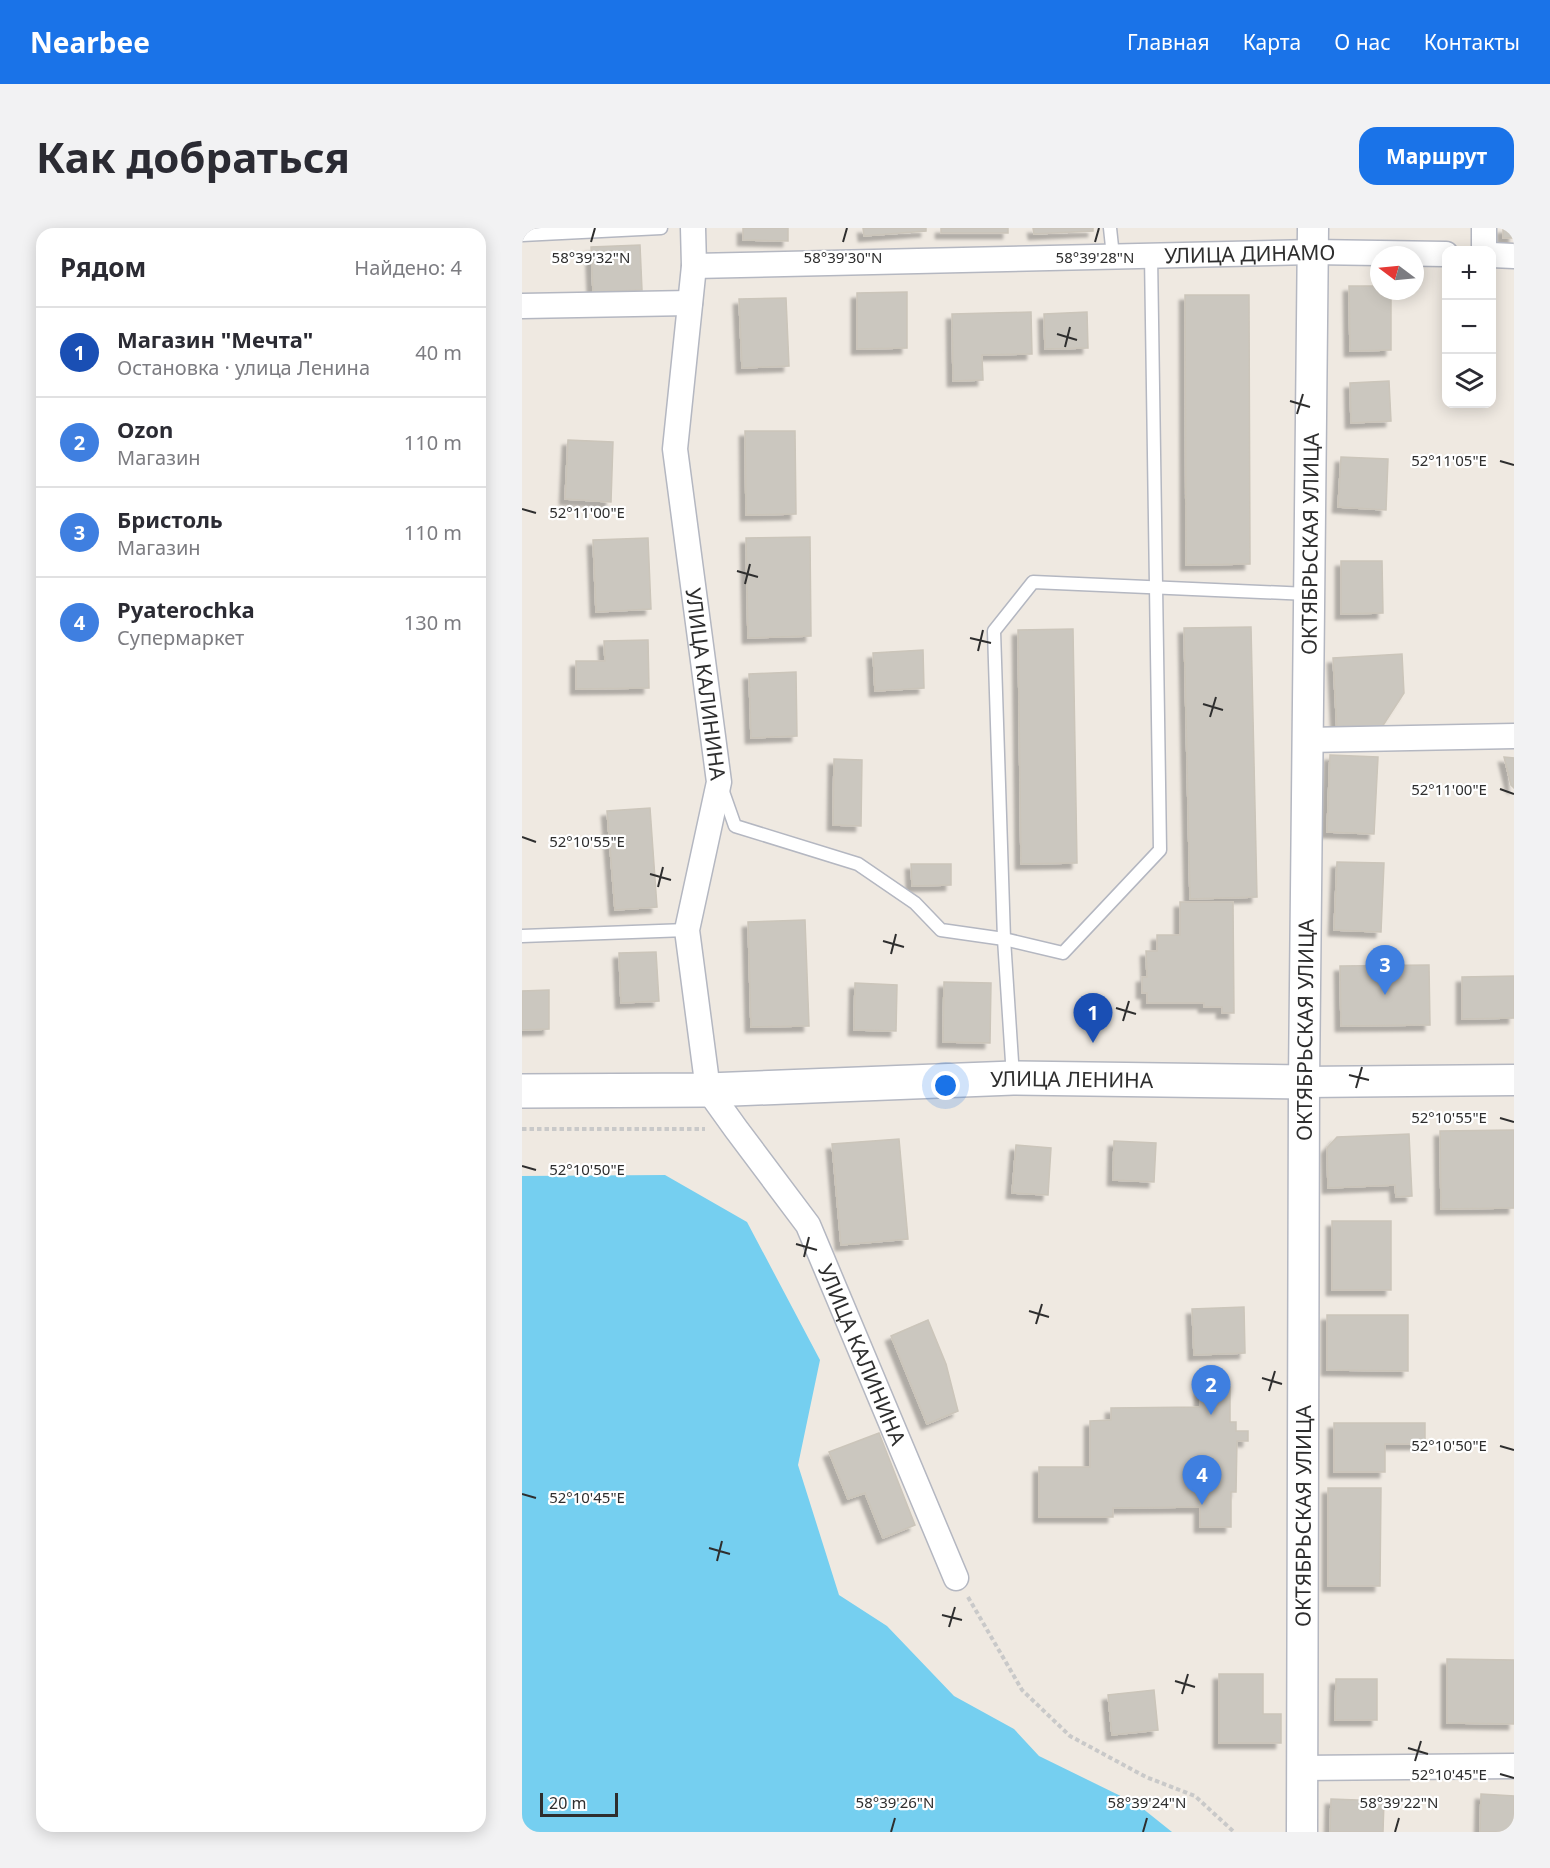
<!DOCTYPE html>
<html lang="ru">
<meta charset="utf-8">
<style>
body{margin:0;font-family:"Noto Sans",sans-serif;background:#f2f2f3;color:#2b2b33}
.controls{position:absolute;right:18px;top:18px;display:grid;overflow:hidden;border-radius:12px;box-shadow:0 3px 15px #0003}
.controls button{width:54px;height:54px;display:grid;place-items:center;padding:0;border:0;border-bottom:2px solid #e1e1e2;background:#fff;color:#2b2b33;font:30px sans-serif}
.compass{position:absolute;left:848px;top:18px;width:54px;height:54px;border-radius:50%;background:#fff;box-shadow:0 3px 15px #0003;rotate:286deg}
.scale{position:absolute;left:18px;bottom:15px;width:78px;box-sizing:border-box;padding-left:6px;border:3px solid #2e2e2e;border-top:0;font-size:16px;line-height:21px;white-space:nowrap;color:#2e2e2e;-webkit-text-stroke:4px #fff;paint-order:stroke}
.you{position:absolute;left:424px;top:858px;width:21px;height:21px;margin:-15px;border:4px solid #fff;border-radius:50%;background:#1a73e8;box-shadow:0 0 0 9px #1a73e833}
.badge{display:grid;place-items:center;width:39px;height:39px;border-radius:50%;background:#1a73e8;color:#fff;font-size:20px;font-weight:700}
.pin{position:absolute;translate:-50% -50px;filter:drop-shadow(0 2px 3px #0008)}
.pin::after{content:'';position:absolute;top:32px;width:21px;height:18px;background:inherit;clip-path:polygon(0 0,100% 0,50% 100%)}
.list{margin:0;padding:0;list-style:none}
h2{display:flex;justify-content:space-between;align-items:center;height:78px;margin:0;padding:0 24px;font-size:26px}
h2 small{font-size:20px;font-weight:400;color:#7c7c81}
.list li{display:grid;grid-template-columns:39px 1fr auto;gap:18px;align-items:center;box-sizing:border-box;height:90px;padding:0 24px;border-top:2px solid #e1e1e2}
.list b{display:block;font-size:22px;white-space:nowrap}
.list p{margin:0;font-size:20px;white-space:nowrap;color:#7c7c81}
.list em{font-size:20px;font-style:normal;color:#7c7c81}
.icon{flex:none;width:33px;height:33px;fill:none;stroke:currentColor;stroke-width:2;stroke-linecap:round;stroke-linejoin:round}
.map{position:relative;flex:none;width:992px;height:1604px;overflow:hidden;border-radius:18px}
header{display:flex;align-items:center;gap:36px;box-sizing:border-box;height:84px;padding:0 30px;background:#1a73e8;color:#fff}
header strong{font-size:28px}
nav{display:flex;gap:33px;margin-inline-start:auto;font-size:21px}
.intro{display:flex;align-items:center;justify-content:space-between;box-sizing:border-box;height:144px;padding:0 36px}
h1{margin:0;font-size:42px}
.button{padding:15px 27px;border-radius:18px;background:#1a73e8;color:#fff;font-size:21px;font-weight:700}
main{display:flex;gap:36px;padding:0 36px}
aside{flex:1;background:#fff;border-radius:18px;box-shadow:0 3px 15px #0003}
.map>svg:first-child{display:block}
.water{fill:#75cff0}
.building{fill:#cbc7bf;stroke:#cbc5ba;stroke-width:1.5;filter:url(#shadow)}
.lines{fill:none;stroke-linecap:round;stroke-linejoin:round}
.service-casing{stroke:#b4b7c1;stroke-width:15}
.minor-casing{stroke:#b4b7c1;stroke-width:27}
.tertiary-casing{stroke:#b4b7c1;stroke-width:33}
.secondary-casing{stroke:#b4b7c1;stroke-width:36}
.path{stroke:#c9c9c9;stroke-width:4;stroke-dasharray:4.5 3;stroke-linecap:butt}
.service{stroke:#fff;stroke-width:12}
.minor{stroke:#fff;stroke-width:24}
.tertiary{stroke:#fff;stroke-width:30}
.secondary{stroke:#fff;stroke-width:33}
.ticks{fill:none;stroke:#2e2e2e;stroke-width:2}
.labels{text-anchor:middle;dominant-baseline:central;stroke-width:4.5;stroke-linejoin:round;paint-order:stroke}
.street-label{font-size:21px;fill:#2e2e2e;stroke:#fff}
.ticks-label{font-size:15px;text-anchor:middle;fill:#2e2e2e;stroke:#fff;stroke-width:4.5;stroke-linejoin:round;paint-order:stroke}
</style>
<header>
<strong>Nearbee</strong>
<nav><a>Главная</a><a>Карта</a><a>О нас</a><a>Контакты</a></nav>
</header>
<div class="intro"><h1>Как добраться</h1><a class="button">Маршрут</a></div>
<main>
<aside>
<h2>Рядом<small>Найдено: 4</small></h2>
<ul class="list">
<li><span class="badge" style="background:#1a4fb4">1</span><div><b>Магазин &quot;Мечта&quot;</b><p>Остановка · улица Ленина</p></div><em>40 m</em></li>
<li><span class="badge" style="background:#3f7fe0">2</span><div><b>Ozon</b><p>Магазин</p></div><em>110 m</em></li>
<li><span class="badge" style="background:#3f7fe0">3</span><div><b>Бристоль</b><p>Магазин</p></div><em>110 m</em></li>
<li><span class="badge" style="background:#3f7fe0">4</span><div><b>Pyaterochka</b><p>Супермаркет</p></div><em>130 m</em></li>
</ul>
</aside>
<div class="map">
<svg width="992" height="1604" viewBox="0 0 992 1604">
<defs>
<filter id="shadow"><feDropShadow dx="-5.5" dy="5.5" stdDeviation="1.5" flood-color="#0004"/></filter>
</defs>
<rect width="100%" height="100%" fill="#efe9e1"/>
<path class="water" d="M143,947l82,47 73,138 -22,105 41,130 48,31 67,70 60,33 25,27 98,48 35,28h-650v-656z"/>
<g class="building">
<path d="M221,0h45v13l-45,-1z"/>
<path d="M341,0h63v3l-62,5z"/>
<rect x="419" y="0" width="67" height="5"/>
<path d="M511,0h60v3l-59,3z"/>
<rect x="981" y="0" width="11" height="10"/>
<path d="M118,17l2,45 -49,2 -2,-45z"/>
<path d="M827,58h30v5h12v59l-41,1z"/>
<path d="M385,64v56l-50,1v-56z"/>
<path d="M663,67h64l1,269 -64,1z"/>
<path d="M264,70l3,68 -47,2 -3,-69z"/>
<path d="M509,84l1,42 -50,1 1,25 -30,1 -1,-67z"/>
<path d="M565,84l1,36 -43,1 -1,-35z"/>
<path d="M867,153l2,40 -40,2 -1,-40z"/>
<path d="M223,203h50l1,83 -50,1z"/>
<path d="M46,212l45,2 -2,60 -46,-3z"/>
<path d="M819,229l47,2 -2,51 -48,-3z"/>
<path d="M288,309l1,99 -63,2 -2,-100z"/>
<path d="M126,310l3,71 -55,3 -3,-72z"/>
<path d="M819,333h41l1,52 -42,1z"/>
<path d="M729,399l6,270 -67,2 -6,-271z"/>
<path d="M551,401l4,234 -56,1 -3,-234z"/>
<path d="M126,412l1,48 -73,1v-28h29l-1,-20z"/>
<path d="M401,422l1,38 -49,3 -2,-38z"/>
<path d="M880,426l2,39 -24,37 -43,2 -4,-74z"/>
<path d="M274,444l1,64 -46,2 -2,-64z"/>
<path d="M808,527l48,2 -4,77 -47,-2z"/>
<path d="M982,529l10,1v30l-3,-3z"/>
<path d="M312,531l28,1 -1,66 -28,-1z"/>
<path d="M128,580l7,99 -42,3 -8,-99z"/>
<path d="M815,634l47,1 -3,69 -47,-2z"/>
<path d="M389,636h40v21l-39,1z"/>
<path d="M658,674h53l1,111h-12v-6h-18v-4h-57v-10h-5v-16h5l-1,-26h11v-16h23z"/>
<path d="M283,692l4,106 -58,1 -3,-105z"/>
<path d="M134,724l3,49 -38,2 -2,-50z"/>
<path d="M907,737l1,60 -89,1 -1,-60z"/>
<path d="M992,748v42l-52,1v-42z"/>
<path d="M422,754l47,1 -1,60 -47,-1z"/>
<path d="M333,755l42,2 -1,46 -42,-1z"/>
<path d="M27,762v39l-27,1v-39z"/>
<path d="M992,902v78l-73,1 -1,-78z"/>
<path d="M887,906l3,62 -16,1 -1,-12 -67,3 -1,-40 10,-11z"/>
<path d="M377,911l9,100 -67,6 -9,-101z"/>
<path d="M592,913l42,2 -2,39 -41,-2z"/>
<path d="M494,917l35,3 -3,47 -36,-2z"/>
<rect x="810" y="993" width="59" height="69"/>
<path d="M722,1079l1,46 -51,2 -2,-46z"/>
<path d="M805,1087h81v56l-81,-1z"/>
<path d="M406,1092l18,44 12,47 -31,13 -36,-88z"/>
<path d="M708,1159v35h6v9h12v10h-11l-1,51h-5v35h-31v-20l-87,1v9h-74v-50h51v-46l21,-1v-12l89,-1v-19z"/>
<path d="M812,1195h91v21h-40v28h-51z"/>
<path d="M357,1205l36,92 -32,13 -18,-45 -17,6 -19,-47z"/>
<path d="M806,1260h53l-1,98h-52z"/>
<path d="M925,1431l67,1v64l-67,-1z"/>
<path d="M697,1446h44v40h18v29h-62z"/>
<path d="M814,1451h41v41h-42z"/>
<path d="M632,1462l4,40 -46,5 -4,-40z"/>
<path d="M959,1566l33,2v36h-34z"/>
<path d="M809,1571l53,2 -1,31h-53z"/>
</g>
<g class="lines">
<g class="service-casing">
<g id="service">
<path d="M588,0l3,28"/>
<path d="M0,7l139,-7"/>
<path d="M200,561l13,37 123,38 57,39 26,27 63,9 59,14 97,-103 -9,-595"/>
<path d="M0,708l165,-6"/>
<path d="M491,849l-9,-138 -10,-308 39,-49 275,12"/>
</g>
</g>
<g class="minor-casing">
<g id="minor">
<path id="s1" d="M171,0l1,38 -19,183 44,333 -32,148 21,160 28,39 72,96 148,353"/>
<path d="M962,22v-22"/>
<path d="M969,27l23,1"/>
<path id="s2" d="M172,38l618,-14 134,2"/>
<path d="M0,78l168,-3"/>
<path d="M785,512l207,-4"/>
<path d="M779,1540l213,-2"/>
</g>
</g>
<g class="tertiary-casing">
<g id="tertiary">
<path d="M782,854l210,-2"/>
<path id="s3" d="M780,1604l2,-750 9,-854"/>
</g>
</g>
<g class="secondary-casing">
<g id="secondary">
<path id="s4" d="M0,863l186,-1 305,-12 291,4"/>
</g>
</g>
<g class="path">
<path d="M0,901h183"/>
<path d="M446,1369l54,93 48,46 76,41 49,19 39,36"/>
</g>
<use href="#service" class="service"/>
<use href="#minor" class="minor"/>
<use href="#tertiary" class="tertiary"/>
<use href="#secondary" class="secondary"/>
</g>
<path class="ticks" d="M69,14l4,-14M321,14l4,-14M573,14l4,-14M535,106l20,6M543,119l5,-20M768,173l20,6M775,186l6,-20M978,233l14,4M0,281l14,4M215,343l21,6M223,356l5,-20M448,410l21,5M456,423l5,-21M681,476l20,6M688,489l6,-20M978,561l14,5M0,609l14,5M128,646l21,6M136,659l5,-20M361,713l21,6M369,726l5,-20M594,780l20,6M601,793l6,-20M827,847l20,5M834,860l6,-21M978,890l14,4M0,938l14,4M274,1016l21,6M282,1029l5,-20M507,1083l20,6M514,1096l6,-20M740,1150l20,6M747,1163l6,-20M978,1218l14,4M0,1266l14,4M187,1320l21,6M195,1333l5,-20M420,1387l20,5M427,1399l6,-20M653,1453l20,6M660,1466l6,-20M886,1520l20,6M893,1533l6,-20M978,1546l14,4M369,1604l4,-14M621,1604l4,-14M873,1604l4,-14"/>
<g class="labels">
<g class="street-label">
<text stroke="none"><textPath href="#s2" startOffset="556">УЛИЦА ДИНАМО</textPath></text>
<text stroke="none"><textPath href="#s3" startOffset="1288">ОКТЯБРЬСКАЯ УЛИЦА</textPath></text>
<text stroke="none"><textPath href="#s1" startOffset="459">УЛИЦА КАЛИНИНА</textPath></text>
<text stroke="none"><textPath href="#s3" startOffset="802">ОКТЯБРЬСКАЯ УЛИЦА</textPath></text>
<text stroke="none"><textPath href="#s4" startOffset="550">УЛИЦА ЛЕНИНА</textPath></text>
<text stroke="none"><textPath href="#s1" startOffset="1179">УЛИЦА КАЛИНИНА</textPath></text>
<text stroke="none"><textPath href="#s3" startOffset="316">ОКТЯБРЬСКАЯ УЛИЦА</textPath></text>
</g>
</g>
<g class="ticks-label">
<text x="69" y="35">58°39'32"N</text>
<text x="321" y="35">58°39'30"N</text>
<text x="573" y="35">58°39'28"N</text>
<text x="927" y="238">52°11'05"E</text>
<text x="65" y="290">52°11'00"E</text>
<text x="927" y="567">52°11'00"E</text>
<text x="65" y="619">52°10'55"E</text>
<text x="927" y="895">52°10'55"E</text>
<text x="65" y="947">52°10'50"E</text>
<text x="927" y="1223">52°10'50"E</text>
<text x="65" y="1275">52°10'45"E</text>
<text x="927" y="1552">52°10'45"E</text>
<text x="373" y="1580">58°39'26"N</text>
<text x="625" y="1580">58°39'24"N</text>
<text x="877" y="1580">58°39'22"N</text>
</g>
</svg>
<div class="controls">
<button>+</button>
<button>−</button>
<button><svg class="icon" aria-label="layers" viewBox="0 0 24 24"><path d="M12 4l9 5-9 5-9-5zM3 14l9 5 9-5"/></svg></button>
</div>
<svg class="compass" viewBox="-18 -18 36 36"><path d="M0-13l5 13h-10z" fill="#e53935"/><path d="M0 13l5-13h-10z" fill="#7c7c81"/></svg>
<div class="scale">20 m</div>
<div class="you"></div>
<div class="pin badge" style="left:571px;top:815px;background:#1a4fb4">1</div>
<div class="pin badge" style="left:689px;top:1187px;background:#3f7fe0">2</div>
<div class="pin badge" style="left:863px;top:767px;background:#3f7fe0">3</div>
<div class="pin badge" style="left:680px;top:1277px;background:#3f7fe0">4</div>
</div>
</main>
